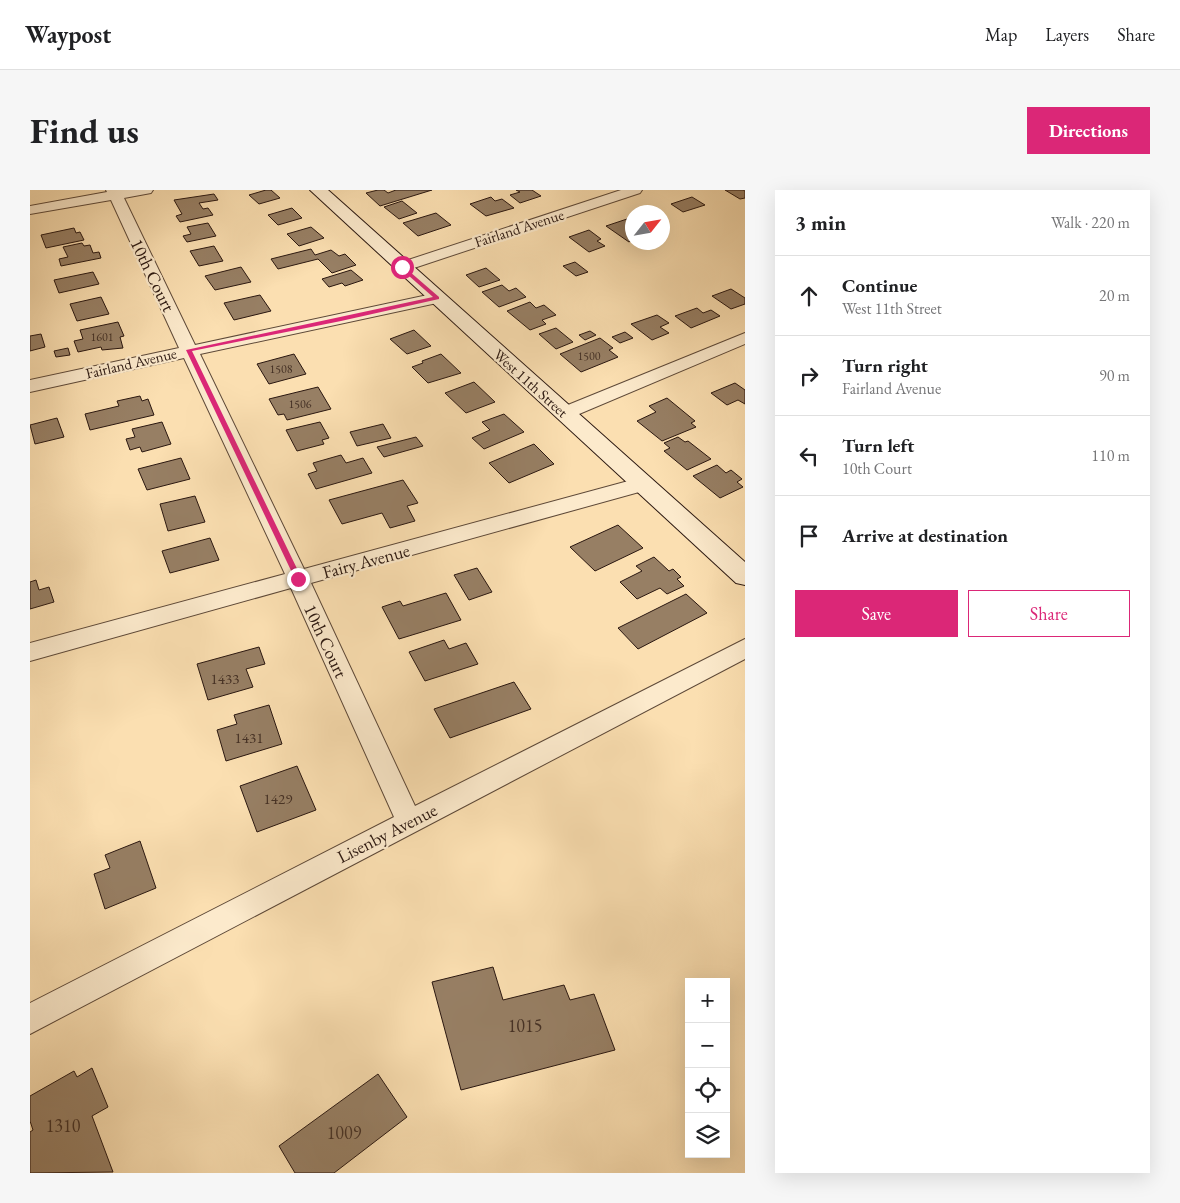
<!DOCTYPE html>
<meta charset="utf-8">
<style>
body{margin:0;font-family:"EB Garamond",serif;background:#f6f6f6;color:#202124}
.controls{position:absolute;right:15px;bottom:15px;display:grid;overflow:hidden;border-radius:0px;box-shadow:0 5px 20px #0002}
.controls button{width:45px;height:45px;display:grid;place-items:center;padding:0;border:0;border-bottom:1px solid #e0e0e0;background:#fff;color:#202124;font:25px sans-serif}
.compass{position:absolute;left:595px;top:15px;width:45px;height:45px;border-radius:50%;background:#fff;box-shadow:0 5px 20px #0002;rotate:59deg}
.stop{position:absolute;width:15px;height:15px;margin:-11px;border:4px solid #db2777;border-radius:50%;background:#fff}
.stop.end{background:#db2777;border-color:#fff;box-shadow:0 1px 5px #0008}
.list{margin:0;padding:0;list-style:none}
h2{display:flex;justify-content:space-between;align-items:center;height:65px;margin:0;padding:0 20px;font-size:21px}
h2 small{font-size:16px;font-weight:400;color:#757577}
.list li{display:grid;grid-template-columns:32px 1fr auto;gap:15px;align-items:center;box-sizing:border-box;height:80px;padding:0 20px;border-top:1px solid #e0e0e0}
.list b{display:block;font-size:19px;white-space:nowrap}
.list p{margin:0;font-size:16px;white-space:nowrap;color:#757577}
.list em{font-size:16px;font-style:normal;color:#757577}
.actions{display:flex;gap:10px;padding:15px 20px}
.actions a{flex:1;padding:11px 0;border:1px solid #db2777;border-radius:0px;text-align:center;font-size:18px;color:#db2777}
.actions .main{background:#db2777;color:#fff}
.icon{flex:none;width:28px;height:28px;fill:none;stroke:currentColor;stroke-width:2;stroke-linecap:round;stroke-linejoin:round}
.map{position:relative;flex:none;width:715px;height:983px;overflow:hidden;border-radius:0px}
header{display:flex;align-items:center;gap:30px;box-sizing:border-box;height:70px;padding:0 25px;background:#fff;border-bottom:1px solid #e0e0e0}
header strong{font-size:24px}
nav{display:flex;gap:28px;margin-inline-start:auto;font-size:18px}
.intro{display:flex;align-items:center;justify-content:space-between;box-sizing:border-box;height:120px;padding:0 30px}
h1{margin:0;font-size:35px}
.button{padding:12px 22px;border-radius:0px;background:#db2777;color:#fff;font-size:18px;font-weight:700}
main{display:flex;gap:30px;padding:0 30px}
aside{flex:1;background:#fff;border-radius:0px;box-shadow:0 5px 20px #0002}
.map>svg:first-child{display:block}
.building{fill:#977f64;stroke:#2a1710}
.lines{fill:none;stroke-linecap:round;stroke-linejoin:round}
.minor-casing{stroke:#5e4938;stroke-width:2}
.secondary-casing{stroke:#2a1710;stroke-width:2}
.minor{fill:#fceacc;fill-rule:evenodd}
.secondary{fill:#fceacc;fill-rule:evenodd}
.route{fill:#db2777}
.labels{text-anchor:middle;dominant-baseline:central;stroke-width:4.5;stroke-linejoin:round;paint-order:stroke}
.far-number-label{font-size:12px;fill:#453125}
.far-street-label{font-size:15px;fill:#2a1710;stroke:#fceacc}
.number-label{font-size:15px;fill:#453125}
.street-label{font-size:18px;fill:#2a1710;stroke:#fceacc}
.near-number-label{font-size:18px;fill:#453125}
</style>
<header>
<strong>Waypost</strong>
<nav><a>Map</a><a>Layers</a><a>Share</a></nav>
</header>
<div class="intro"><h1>Find us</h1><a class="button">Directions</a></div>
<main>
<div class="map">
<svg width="715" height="983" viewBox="0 0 715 983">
<rect width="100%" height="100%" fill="#fbdfb1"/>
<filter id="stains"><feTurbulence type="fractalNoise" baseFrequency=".004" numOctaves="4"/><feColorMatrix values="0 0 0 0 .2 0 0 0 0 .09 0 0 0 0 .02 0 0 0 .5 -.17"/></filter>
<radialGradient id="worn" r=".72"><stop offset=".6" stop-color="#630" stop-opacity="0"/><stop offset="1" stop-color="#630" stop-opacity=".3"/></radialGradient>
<g class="building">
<path d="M236,0h5l9,8 -21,6 -10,-9z"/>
<path d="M348,0h6l4,3 8,-3h36l-52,16 -14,-13z"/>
<path d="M486,0h16l9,6 -21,7 -10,-8 10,-3z"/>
<path d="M695,0h18l2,1v7l-5,1z"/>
<path d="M184,4l4,6 -19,3 4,6 5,-1 5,7 -33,7 -4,-6 6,-2 -8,-14z"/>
<path d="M461,7l4,4 7,-2 12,9 -28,8 -16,-12z"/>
<path d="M662,7l13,8 -22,7 -12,-8z"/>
<path d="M372,11l15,12 -18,6 -15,-12z"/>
<path d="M262,18l10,10 -24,7 -10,-10z"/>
<path d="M406,23l15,12 -33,11 -15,-13z"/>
<path d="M597,29l5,4v17l-3,2 -23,-16z"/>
<path d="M178,33l8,13 -29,6 -4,-6 8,-2 -4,-7z"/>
<path d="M281,37l13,11 -25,8 -12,-12z"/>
<path d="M44,38l2,5 4,-1 4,8 -38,8 -5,-13z"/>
<path d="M559,40l12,9 -4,2 8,5 -16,6 -20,-15z"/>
<path d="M52,53l2,3 6,-1 3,8 6,-1 2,6 -40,8 -2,-7 9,-2 -5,-10z"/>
<path d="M184,56l9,15 -24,5 -9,-15z"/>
<path d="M281,59l4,6 16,-5 8,6 6,-2 11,11 -24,8 -14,-14 -40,10 -7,-10z"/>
<path d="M545,72l13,10 -12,4 -13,-10z"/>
<path d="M211,77l10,15 -36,8 -10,-14z"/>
<path d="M456,78l14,12 -21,7 -13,-12z"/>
<path d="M321,80l12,10 -18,6 -3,-3 -13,4 -7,-8z"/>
<path d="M63,82l6,12 -40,9 -5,-13z"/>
<path d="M472,95l7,6 7,-3 10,9 -27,10 -17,-15z"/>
<path d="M701,99l14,9v6l-14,5 -19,-13z"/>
<path d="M230,105l11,16 -37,9 -10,-17z"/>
<path d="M71,107l8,17 -32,7 -7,-17z"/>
<path d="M500,112l6,6 8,-3 12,10 -14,5 4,4 -16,6 -23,-19z"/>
<path d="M667,118l6,5 8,-3 9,6 -29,12 -16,-12z"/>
<path d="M627,125l12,8 -9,4 9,6 -17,7 -21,-16z"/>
<path d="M88,132l6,14 -4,1 3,11 -21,2 -1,-3 -23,5 -4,-11 9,-2 -3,-9z"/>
<path d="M526,138l17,14 -17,7 -17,-15z"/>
<path d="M384,140l17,16 -24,8 -17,-15z"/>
<path d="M560,141l6,4 -11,5 -6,-5z"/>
<path d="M595,142l8,6 -13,5 -8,-6z"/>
<path d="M11,144l4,13 -15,4v-15z"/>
<path d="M570,148l13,10 -4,2 9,7 -37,15 -21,-18z"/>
<path d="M38,158l2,7 -14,2 -2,-6z"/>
<path d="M264,164l12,20 -37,10 -12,-20z"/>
<path d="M411,164l20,19 -33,10 -16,-16 11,-4 -1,-2z"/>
<path d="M444,192l21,20 -29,11 -21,-20z"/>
<path d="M705,193l10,7v14l-7,-4 -11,5 -16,-12z"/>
<path d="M288,197l13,22 -44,11 -3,-6 -6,1 -9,-16z"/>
<path d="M110,206l2,5 6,-2 6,16 -64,15 -5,-16 34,-8 -2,-5z"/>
<path d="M637,208l28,23 -4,2 5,4 -34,14 -25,-20 19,-9 -7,-6z"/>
<path d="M474,224l20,18 -40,17 -12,-11 18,-8 -8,-8z"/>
<path d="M27,228l7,19 -29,7 -5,-19z"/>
<path d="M132,232l9,22 -29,8 -2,-5 -10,3 -4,-11 9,-2 -3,-8z"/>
<path d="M290,232l9,16 -7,2 2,4 -27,7 -11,-21z"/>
<path d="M353,234l8,14 -34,8 -7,-14z"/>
<path d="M386,247l7,9 -39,11 -7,-10z"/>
<path d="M648,247l7,5 3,-1 23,18 -24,11 -23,-19 6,-3 -6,-5z"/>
<path d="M504,254l20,20 -45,19 -20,-20z"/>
<path d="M311,265l5,8 17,-5 9,15 -56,16 -8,-15 9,-3 -4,-8z"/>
<path d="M151,268l9,21 -43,11 -9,-21z"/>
<path d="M687,275l9,8 5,-3 11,9 -5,3 6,5 -23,11 -27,-22z"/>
<path d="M373,290l15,23 -11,3 8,15 -25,7 -8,-15 -40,11 -13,-24z"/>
<path d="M165,306l10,26 -37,9 -8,-27z"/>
<path d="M588,335l25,23 -48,23 -25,-24z"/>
<path d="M180,348l9,22 -49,13 -8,-22z"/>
<path d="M624,367l15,14 4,-2 8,8 -4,2 7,7 -17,8 -7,-6 -23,11 -17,-17 22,-11 -6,-5z"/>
<path d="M447,378l15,24 -23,8 -15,-25z"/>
<path d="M6,390l3,10 10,-3 5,15 -24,7v-27z"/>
<path d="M416,403l15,27 -62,19 -17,-32 18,-6 3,5z"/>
<path d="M656,404l21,19 -69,36 -20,-21z"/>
<path d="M414,450l5,9 17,-6 12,21 -53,17 -16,-29z"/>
<path d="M229,457l6,17 -19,5 7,18 -45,13 -11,-36z"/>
<path d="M484,492l17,27 -81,29 -16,-29z"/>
<path d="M239,515l13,39 -56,17 -9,-31 20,-6 -3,-9z"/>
<path d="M267,576l19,44 -59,22 -17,-46z"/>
<path d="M110,651l16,47 -51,21 -11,-35 16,-6 -5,-13z"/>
<path d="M463,777l10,33 61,-15 6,15 24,-6 21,56 -154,40 -29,-108z"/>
<path d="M62,878l16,39 -16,9 21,56 -83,1v-41l3,-2 -3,-9v-25l44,-25 3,6z"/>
<path d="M348,884l29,43 -73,56h-39l-16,-27z"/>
</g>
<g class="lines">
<g class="minor-casing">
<g id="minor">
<path d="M76,0h47l-2,3 -27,5 71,147 242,-52 6,1 2,4 -2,4 -6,1 -237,51 104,215 339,-92 7,2 3,5 -3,5 -339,94 104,223 330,-167v20l-715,375v-31l364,-186 -103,-229 -261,73v-18l255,-69 -101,-216 -154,34v-12l149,-32 -68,-148 -81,14v-8l77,-14z"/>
<path d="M591,0h21l-2,3 -232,77h-12l-2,-3 2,-3z"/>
<path d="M715,143v11l-173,73 -7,2 -7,-2 -2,-4 2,-4z"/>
</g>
</g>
<g class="secondary-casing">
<path id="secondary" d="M280,0h18l417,372v23l-9,-2z"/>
</g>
<use href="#minor" class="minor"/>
<use href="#secondary" class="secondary"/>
</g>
<path class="route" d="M372,75l37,32v2l-98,22 -149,30 110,228 -4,3 -2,-1 -110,-231 247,-53 -33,-29z"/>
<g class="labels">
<g class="far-number-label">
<text x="72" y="147">1601</text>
<text x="559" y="166">1500</text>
<text x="251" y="179">1508</text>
<text x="270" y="214">1506</text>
</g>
<g class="far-street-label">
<text transform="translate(489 38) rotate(-18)">Fairland Avenue</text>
<text transform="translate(101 173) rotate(-13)">Fairland Avenue</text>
<text transform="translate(501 193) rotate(42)">West 11th Street</text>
</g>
<g class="number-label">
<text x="195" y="488">1433</text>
<text x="219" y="547">1431</text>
<text x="248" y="608">1429</text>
</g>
<g class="street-label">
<text transform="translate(123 85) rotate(64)">10th Court</text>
<text transform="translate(336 371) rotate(-15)">Fairy Avenue</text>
<text transform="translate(296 451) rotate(65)">10th Court</text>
<text transform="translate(357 643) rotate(-27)">Lisenby Avenue</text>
</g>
<g class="near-number-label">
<text x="495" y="835">1015</text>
<text x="33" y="935">1310</text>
<text x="314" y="942">1009</text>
</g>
</g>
<rect width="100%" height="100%" filter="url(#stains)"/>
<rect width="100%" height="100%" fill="url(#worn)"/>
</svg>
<div class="controls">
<button>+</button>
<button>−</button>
<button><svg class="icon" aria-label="locate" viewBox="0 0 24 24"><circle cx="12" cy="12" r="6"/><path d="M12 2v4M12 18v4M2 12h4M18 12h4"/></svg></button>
<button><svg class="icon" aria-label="layers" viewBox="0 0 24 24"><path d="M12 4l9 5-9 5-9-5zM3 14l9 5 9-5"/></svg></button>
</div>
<svg class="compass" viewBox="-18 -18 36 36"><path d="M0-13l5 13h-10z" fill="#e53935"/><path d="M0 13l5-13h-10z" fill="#757577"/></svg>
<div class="stop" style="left:372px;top:77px"></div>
<div class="stop end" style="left:268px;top:389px"></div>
</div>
<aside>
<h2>3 min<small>Walk · 220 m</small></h2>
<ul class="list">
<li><svg class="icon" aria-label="ahead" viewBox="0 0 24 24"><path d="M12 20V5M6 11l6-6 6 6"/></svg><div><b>Continue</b><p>West 11th Street</p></div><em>20 m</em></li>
<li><svg class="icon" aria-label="right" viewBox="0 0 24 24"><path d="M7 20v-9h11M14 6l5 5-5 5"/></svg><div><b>Turn right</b><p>Fairland Avenue</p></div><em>90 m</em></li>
<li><svg class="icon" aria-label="left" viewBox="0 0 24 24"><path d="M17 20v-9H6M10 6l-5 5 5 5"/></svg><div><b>Turn left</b><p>10th Court</p></div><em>110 m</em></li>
<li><svg class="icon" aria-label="arrive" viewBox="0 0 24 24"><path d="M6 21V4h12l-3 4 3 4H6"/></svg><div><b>Arrive at destination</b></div></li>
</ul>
<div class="actions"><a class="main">Save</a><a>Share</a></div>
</aside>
</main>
